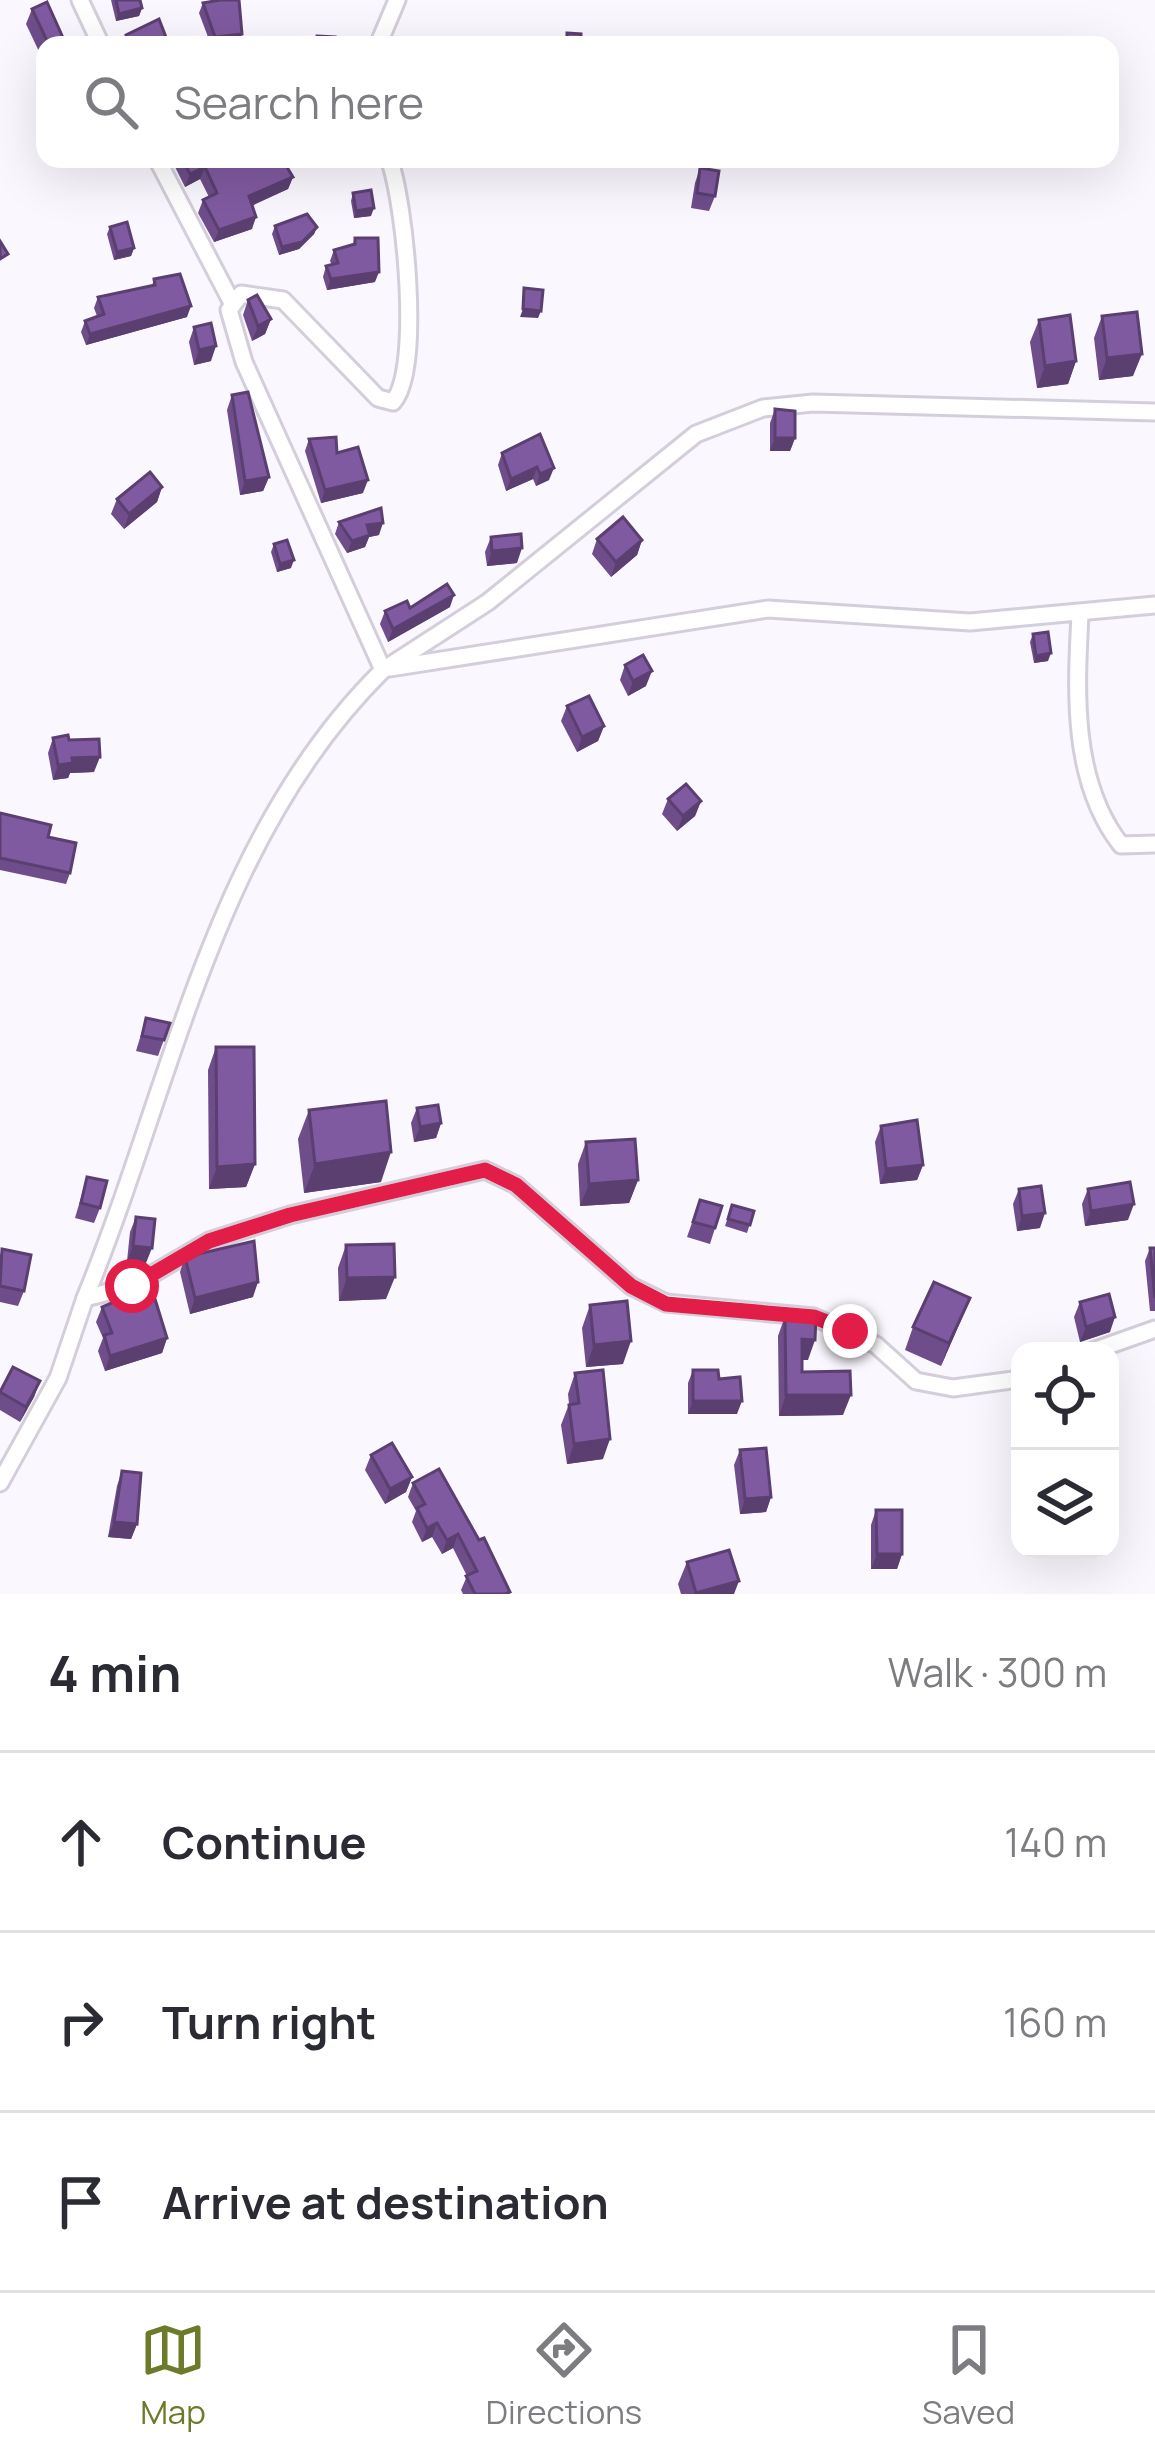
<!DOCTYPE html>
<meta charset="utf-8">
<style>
body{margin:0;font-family:Manrope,sans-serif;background:#f7f7f7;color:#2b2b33}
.controls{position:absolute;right:36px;bottom:36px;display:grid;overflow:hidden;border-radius:24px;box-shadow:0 12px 48px #0002}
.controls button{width:108px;height:108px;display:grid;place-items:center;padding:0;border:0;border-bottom:3px solid #e1e1e2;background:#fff;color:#2b2b33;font:60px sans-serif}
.stop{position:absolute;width:36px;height:36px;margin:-27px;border:9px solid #e11d48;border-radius:50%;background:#fff}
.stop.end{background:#e11d48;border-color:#fff;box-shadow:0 3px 12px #0008}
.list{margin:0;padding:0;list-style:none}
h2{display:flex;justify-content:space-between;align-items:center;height:156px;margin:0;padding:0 48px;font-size:51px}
h2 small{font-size:39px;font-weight:400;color:#7c7c81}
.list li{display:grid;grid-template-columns:78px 1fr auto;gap:36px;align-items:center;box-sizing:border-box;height:180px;padding:0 48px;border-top:3px solid #e1e1e2}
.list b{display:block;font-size:45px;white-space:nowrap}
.list em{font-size:39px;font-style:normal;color:#7c7c81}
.icon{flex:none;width:66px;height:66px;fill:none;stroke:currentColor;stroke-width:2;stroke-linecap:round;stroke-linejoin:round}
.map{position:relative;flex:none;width:1155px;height:1594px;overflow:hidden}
.search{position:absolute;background:#fff;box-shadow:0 12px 48px #0002;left:36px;right:36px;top:36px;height:132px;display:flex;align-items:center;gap:30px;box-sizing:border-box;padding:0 42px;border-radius:24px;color:#7c7c81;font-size:45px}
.sheet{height:696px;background:#fff}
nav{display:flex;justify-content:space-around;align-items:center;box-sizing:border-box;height:168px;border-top:3px solid #e1e1e2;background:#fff;font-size:33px;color:#7c7c81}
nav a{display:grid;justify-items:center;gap:6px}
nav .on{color:#6b7b2a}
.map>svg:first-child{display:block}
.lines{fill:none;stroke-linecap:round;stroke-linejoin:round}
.street-casing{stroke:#d4ceda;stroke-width:21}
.street{stroke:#fff;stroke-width:15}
.wall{fill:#6e4d8a}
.shaded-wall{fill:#5a3f70}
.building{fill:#805aa0;stroke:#5a3f70;stroke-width:3}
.route{stroke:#e11d48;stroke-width:15}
</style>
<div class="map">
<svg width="1155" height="1594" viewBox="0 0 1155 1594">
<rect width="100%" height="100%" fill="#fbf7fe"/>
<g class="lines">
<g class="street-casing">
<g id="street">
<path d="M80,0l21,45"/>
<path d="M378,45l19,-45"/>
<path d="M157,159l74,142"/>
<path d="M389,159c16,43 33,210 4,243l-15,-4 -95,-98 -42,-6 -12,16 15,52 139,308c-170,167 -210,414 -298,628l47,-12 77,-45 81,-26 195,-45 31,15 115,101 35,17 148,14 62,28 40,36 37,7 67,-9"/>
<path d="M1080,615c-4,76 -9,166 41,230l34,-1"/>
<path d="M390,668l378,-59 202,13 185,-17"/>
<path d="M383,670l105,-68 208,-168 67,-26 50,-5 342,9"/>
<path d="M1093,1351l62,-22"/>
<path d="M0,1483l58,-105 27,-80"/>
</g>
</g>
<use href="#street" class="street"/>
</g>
<g class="wall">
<path d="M111,0h29l2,8 -3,8 -23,5z"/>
<path d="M203,3l39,31 -4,10 -27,1 -12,-32z"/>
<path d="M32,9l30,36h-17l-1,17 -18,-38z"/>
<path d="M171,159h111l11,18 -5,12 -36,16v24l-38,13 -16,-29 5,-13 6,-3 -9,-18 -15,8z"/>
<path d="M700,168l15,28 -6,15 -18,-3 4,-25z"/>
<path d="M353,193l18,23 -17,2 -3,-17z"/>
<path d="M275,226l42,1 -3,7 -15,15 -20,6 -7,-21z"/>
<path d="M110,227l24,21 -3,8 -17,4 -7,-26z"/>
<path d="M355,238l20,44 -48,8 -4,-13 3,-11 6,-1 -2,-4 4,-11 19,-6z"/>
<path d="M154,279l33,38 -101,28 -5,-13 4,-11 12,-5 -3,-8 4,-11 54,-11z"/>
<path d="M248,300l23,19 -6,15 -13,7 -9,-26z"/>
<path d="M1102,316l31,60 -34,4 -5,-42z"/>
<path d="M1039,320l37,41 -8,23 -31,4 -7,-46z"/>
<path d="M194,327l17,34 -17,4 -5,-23z"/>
<path d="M232,395l37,82 -6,14 -23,4 -13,-85z"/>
<path d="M775,409l20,29 -5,13h-20v-28z"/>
<path d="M540,434l9,46 -13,6 -3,-7 -27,12 -8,-26 4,-12z"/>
<path d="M309,439l28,14 26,40 -42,10 -16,-52z"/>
<path d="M162,487l-5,15 -33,27 -13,-15 6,-15z"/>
<path d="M339,522l40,13 -10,2 -4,10 -18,6 -12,-19z"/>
<path d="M491,537l26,26 -30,3 -2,-14z"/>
<path d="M597,539l45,1 -5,15 -26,22 -19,-23z"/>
<path d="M274,544l17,24 -14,4 -6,-20z"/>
<path d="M450,607l-62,35 -8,-18 5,-13z"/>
<path d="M1033,634l15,27 -14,2 -4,-21z"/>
<path d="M625,665l21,21 -18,10 -8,-16z"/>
<path d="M567,706l37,20 -6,15 -21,11 -16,-31z"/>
<path d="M53,738l16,2 25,32 -24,1 -2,5 -15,2 -5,-27z"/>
<path d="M668,799l33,2 -6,15 -18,15 -15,-17z"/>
<path d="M0,813l48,24 22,36 -4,11 -66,-14z"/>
<path d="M146,1018l24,5 -12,33 -22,-5z"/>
<path d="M216,1047l39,117 -9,23 -37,2 -1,-119z"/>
<path d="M417,1108l24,15 -5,15 -22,4 -3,-19z"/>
<path d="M309,1110l72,72 -77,11 -6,-54z"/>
<path d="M881,1126l42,39 -6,15 -37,4 -5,-42z"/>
<path d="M586,1142l52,38 -9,23 -49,3 -2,-42z"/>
<path d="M87,1177l13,31 -6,15 -19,-5z"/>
<path d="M1019,1189l21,39 -23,3 -4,-27z"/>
<path d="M1088,1189l40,31 -43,6 -3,-22z"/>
<path d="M700,1200l22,6 -12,38 -23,-7z"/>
<path d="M732,1205l22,6 -7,22 -22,-7z"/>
<path d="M136,1217l10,46 -19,-2 3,-29z"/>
<path d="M346,1245l40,54 -47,2 -1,-33z"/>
<path d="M1150,1248h5v63h-5l-5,-50z"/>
<path d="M0,1253l24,38 -6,15 -18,-4z"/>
<path d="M185,1257l68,40 -63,17 -10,-42z"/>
<path d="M1080,1302l30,30 -30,10 -6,-25z"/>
<path d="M590,1305l33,59 -37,3 -4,-39z"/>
<path d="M102,1307l65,31 -5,15 -57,18 -7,-20 5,-13 -7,-16z"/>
<path d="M785,1316l23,44h-6v12l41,43 -64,1 -1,-80z"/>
<path d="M961,1320l-20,46 -36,-16 8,-23z"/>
<path d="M693,1370l26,9 18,35h-49v-31z"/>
<path d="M575,1373l28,86 -36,5 -6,-39 8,-21 -1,-10z"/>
<path d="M40,1381l-6,16 -14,25 -20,-12v-20z"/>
<path d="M740,1450l31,47 -5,15 -26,2 -6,-49z"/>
<path d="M371,1455l41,22 -6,15 -21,12 -20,-34z"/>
<path d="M122,1471l15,53 -6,15 -23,-2 9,-51z"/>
<path d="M413,1483l96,111h-46l-2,-4 6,-14 -14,-28 -11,6 -10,-17 -10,5 -10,-20 4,-11 -8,-14z"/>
<path d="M876,1510l26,44 -5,15h-26v-44z"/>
<path d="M687,1562l47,32h-53l-3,-10z"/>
</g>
<g class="shaded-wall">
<path d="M142,8l-3,8 -23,5 3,-7z"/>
<path d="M242,34l-4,10 -26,1 3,-8z"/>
<path d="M328,159h23l-1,3 -25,6z"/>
<path d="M205,167l-5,12 -15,8 5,-13z"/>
<path d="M293,177l-5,12 -43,20 4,-13z"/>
<path d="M374,208l-3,8 -17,2 2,-7z"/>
<path d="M256,217l-4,12 -38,13 5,-12z"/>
<path d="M317,227l-3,7 -15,15 -20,6 3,-8z"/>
<path d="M134,248l-3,8 -17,4 3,-8z"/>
<path d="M379,272l-4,10 -48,8 4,-11z"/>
<path d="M191,306l-4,11 -101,28 4,-11z"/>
<path d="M523,309l18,2 -3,7 -18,-1z"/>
<path d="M271,319l-6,15 -13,7 6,-15z"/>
<path d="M216,346l-5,15 -17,4 5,-15z"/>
<path d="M1142,354l-9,22 -34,4 8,-22z"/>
<path d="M1076,361l-8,23 -31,4 8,-22z"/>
<path d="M775,438h20l-5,13h-20z"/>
<path d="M537,467l-4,12 -27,12 5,-12z"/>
<path d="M554,468l-5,12 -13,6 4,-12z"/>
<path d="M269,477l-6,14 -23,4 5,-14z"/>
<path d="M368,480l-5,13 -42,10 4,-13z"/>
<path d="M162,487l-5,15 -33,27 5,-15z"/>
<path d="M383,523l-4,12 -10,2 -4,10 -18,6 5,-12 15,-16z"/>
<path d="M642,540l-5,15 -26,22 5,-15z"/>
<path d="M522,548l-5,15 -30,3 5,-15z"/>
<path d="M294,560l-3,8 -14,4 3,-8z"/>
<path d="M454,595l-4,12 -62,35 5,-13z"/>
<path d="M1051,653l-3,8 -14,2 2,-7z"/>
<path d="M652,671l-6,15 -18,10 5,-15z"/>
<path d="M604,726l-6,15 -21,11 5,-15z"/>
<path d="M100,757l-6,15 -24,1 -2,5 -15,2 5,-15 14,-7z"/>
<path d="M701,801l-6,15 -18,15 6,-15z"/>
<path d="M441,1123l-5,15 -22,4 6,-15z"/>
<path d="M391,1152l-10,30 -77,11 11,-29z"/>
<path d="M255,1164l-9,23 -37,2 8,-22z"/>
<path d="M923,1165l-6,15 -37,4 6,-15z"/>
<path d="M638,1180l-9,23 -49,3 9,-22z"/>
<path d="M1134,1204l-6,16 -43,6 6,-15z"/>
<path d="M1045,1213l-5,15 -23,3 5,-15z"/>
<path d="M133,1246l19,2 -6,15 -19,-2z"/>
<path d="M395,1277l-9,22 -47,2 8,-23z"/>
<path d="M258,1282l-5,15 -63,17 5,-16z"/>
<path d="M970,1298l-9,22 -20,46 8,-23z"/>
<path d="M1115,1317l-5,15 -30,10 6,-15z"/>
<path d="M167,1338l-5,15 -57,18 5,-15z"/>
<path d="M802,1339l13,1 -7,20h-13z"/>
<path d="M631,1341l-8,23 -37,3 8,-22z"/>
<path d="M40,1381l-6,16 -14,25 6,-15z"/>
<path d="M786,1395h65l-8,20 -64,1z"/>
<path d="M693,1401h49l-5,13h-49z"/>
<path d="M610,1439l-7,20 -36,5 7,-20z"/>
<path d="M412,1477l-6,15 -21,12 5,-15z"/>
<path d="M771,1497l-5,15 -26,2 5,-15z"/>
<path d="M114,1522l23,2 -6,15 -23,-2z"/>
<path d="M437,1523l-5,14 -10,5 5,-14z"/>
<path d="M458,1534l-5,14 -11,6 5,-14z"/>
<path d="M877,1554h25l-5,15h-26z"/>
<path d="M739,1581l-5,13h-38z"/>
</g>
<g class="building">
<path d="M116,0h24l2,8 -23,6z"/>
<path d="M220,0h19l3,34 -27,3 -12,-34z"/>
<path d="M47,2l17,38 -11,5h-4l-17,-36z"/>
<path d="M159,19l10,26h-40l-3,-10z"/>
<path d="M567,33l14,1v11h-14z"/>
<path d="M317,36l18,1 -1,8h-18z"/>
<path d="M182,159h100l11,18 -44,19 7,21 -37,13 -16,-30 14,-7 -12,-26 -15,7z"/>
<path d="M700,168l19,3 -4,25 -18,-3z"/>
<path d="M371,190l3,18 -18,3 -3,-18z"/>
<path d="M307,214l10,13 -15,15 -20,5 -7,-21z"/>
<path d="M127,222l7,26 -17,4 -7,-25z"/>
<path d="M355,238h23l1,34 -48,7 -5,-13 12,-3 -4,-13 21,-6z"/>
<path d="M0,241l8,13 -8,5z"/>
<path d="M180,274l11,32 -101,28 -5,-13 19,-7 -6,-17 57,-12 -1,-6z"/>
<path d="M524,288l19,2 -2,21 -18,-2z"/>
<path d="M257,295l14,24 -13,7 -10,-26z"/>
<path d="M1137,312l5,42 -35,4 -5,-42z"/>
<path d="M1070,315l6,46 -31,5 -6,-46z"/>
<path d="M211,323l5,23 -17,4 -5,-23z"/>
<path d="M248,392l21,85 -24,4 -13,-86z"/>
<path d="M775,409l20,2v27h-20z"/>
<path d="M540,434l14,34 -14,6 -3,-7 -26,12 -9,-26z"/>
<path d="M336,437l1,16 21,-6 10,33 -43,10 -16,-51z"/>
<path d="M150,472l12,15 -33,27 -12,-15z"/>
<path d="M381,508l2,15 -16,2 3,10 -18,6 -13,-19z"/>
<path d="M623,517l19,23 -26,22 -19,-23z"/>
<path d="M521,534l1,14 -30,3 -1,-14z"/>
<path d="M287,540l7,20 -14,4 -6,-20z"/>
<path d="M447,584l7,11 -61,34 -8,-18 22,-10 3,7z"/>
<path d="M1048,632l3,21 -15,3 -3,-22z"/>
<path d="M643,655l9,16 -19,10 -8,-16z"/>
<path d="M589,696l15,30 -22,11 -15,-31z"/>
<path d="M68,735l1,5 30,-1 1,18 -28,1 1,5 -15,2 -5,-27z"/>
<path d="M686,784l15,17 -18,15 -15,-17z"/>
<path d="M0,813l51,12 -3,12 28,6 -6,30 -70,-15z"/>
<path d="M146,1018l24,5 -6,17 -22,-4z"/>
<path d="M216,1047h38l1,117 -38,3z"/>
<path d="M386,1101l5,51 -76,12 -6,-54z"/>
<path d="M438,1105l3,18 -21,4 -3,-19z"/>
<path d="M917,1120l6,45 -37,4 -5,-43z"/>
<path d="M635,1139l3,41 -49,4 -3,-42z"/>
<path d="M87,1177l20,4 -7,27 -19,-5z"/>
<path d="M1130,1182l4,22 -43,7 -3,-22z"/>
<path d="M1041,1186l4,27 -23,3 -3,-27z"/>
<path d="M700,1200l22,6 -7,22 -22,-6z"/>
<path d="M732,1205l22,6 -4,14 -22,-6z"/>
<path d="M136,1217l19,2 -3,29 -19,-2z"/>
<path d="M254,1241l4,41 -63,16 -10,-41z"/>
<path d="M394,1244l1,33 -48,1 -1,-33z"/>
<path d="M1150,1248h5v50z"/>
<path d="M2,1249l29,6 -7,36 -24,-5z"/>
<path d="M934,1282l36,16 -21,45 -36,-16z"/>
<path d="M151,1286l16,52 -57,18 -6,-21 8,-2 -10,-26z"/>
<path d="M1109,1294l6,23 -29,10 -6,-25z"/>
<path d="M627,1301l4,40 -37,4 -4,-40z"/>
<path d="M785,1316h31l-1,24 -13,-1v33l48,-1 1,24h-65z"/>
<path d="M13,1367l27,14 -14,26 -26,-15z"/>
<path d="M603,1370l7,69 -36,5 -5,-39 10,-2 -4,-30z"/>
<path d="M693,1370h25l1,9 21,-2 2,24h-49z"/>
<path d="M1110,1404l6,14 -6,3z"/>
<path d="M392,1443l20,34 -22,12 -19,-34z"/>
<path d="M766,1448l5,49 -26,2 -5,-49z"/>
<path d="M439,1469l40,71 5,-2 26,54 -5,2h-30l-9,-18 11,-5 -19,-37 -11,6 -10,-17 -10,5 -10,-20 8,-4 -12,-21z"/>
<path d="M122,1471l19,2 -4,51 -23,-2z"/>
<path d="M876,1510h26v44h-25z"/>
<path d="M729,1550l10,31 -43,12 -9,-31z"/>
</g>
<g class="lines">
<path class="route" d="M132,1286l77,-45 81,-26 195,-45 31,15 115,101 35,18 148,13 36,14"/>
</g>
</svg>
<div class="controls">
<button><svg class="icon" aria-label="locate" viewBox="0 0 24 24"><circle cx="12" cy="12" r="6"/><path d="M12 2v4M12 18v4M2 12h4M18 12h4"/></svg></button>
<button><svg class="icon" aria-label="layers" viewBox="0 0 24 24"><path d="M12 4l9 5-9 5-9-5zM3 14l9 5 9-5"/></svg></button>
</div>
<div class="stop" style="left:132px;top:1286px"></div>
<div class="stop end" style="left:850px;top:1331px"></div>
<div class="search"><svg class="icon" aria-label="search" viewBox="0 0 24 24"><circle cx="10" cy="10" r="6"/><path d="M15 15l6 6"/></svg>Search here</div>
</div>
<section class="sheet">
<h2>4 min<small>Walk · 300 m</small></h2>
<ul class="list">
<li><svg class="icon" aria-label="ahead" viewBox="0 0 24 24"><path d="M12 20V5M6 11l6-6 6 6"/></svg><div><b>Continue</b></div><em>140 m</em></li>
<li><svg class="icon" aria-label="right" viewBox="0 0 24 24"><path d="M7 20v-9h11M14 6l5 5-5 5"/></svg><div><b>Turn right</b></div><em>160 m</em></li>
<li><svg class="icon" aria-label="arrive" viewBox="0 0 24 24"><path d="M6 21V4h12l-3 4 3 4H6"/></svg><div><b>Arrive at destination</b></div></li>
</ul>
</section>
<nav>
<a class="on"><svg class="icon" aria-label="map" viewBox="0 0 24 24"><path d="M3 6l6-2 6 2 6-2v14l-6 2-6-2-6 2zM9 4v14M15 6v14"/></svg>Map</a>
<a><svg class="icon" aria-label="directions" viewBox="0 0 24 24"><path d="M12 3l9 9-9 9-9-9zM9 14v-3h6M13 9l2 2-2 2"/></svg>Directions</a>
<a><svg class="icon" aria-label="saved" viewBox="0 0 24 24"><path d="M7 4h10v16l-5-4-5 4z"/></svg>Saved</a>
</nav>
